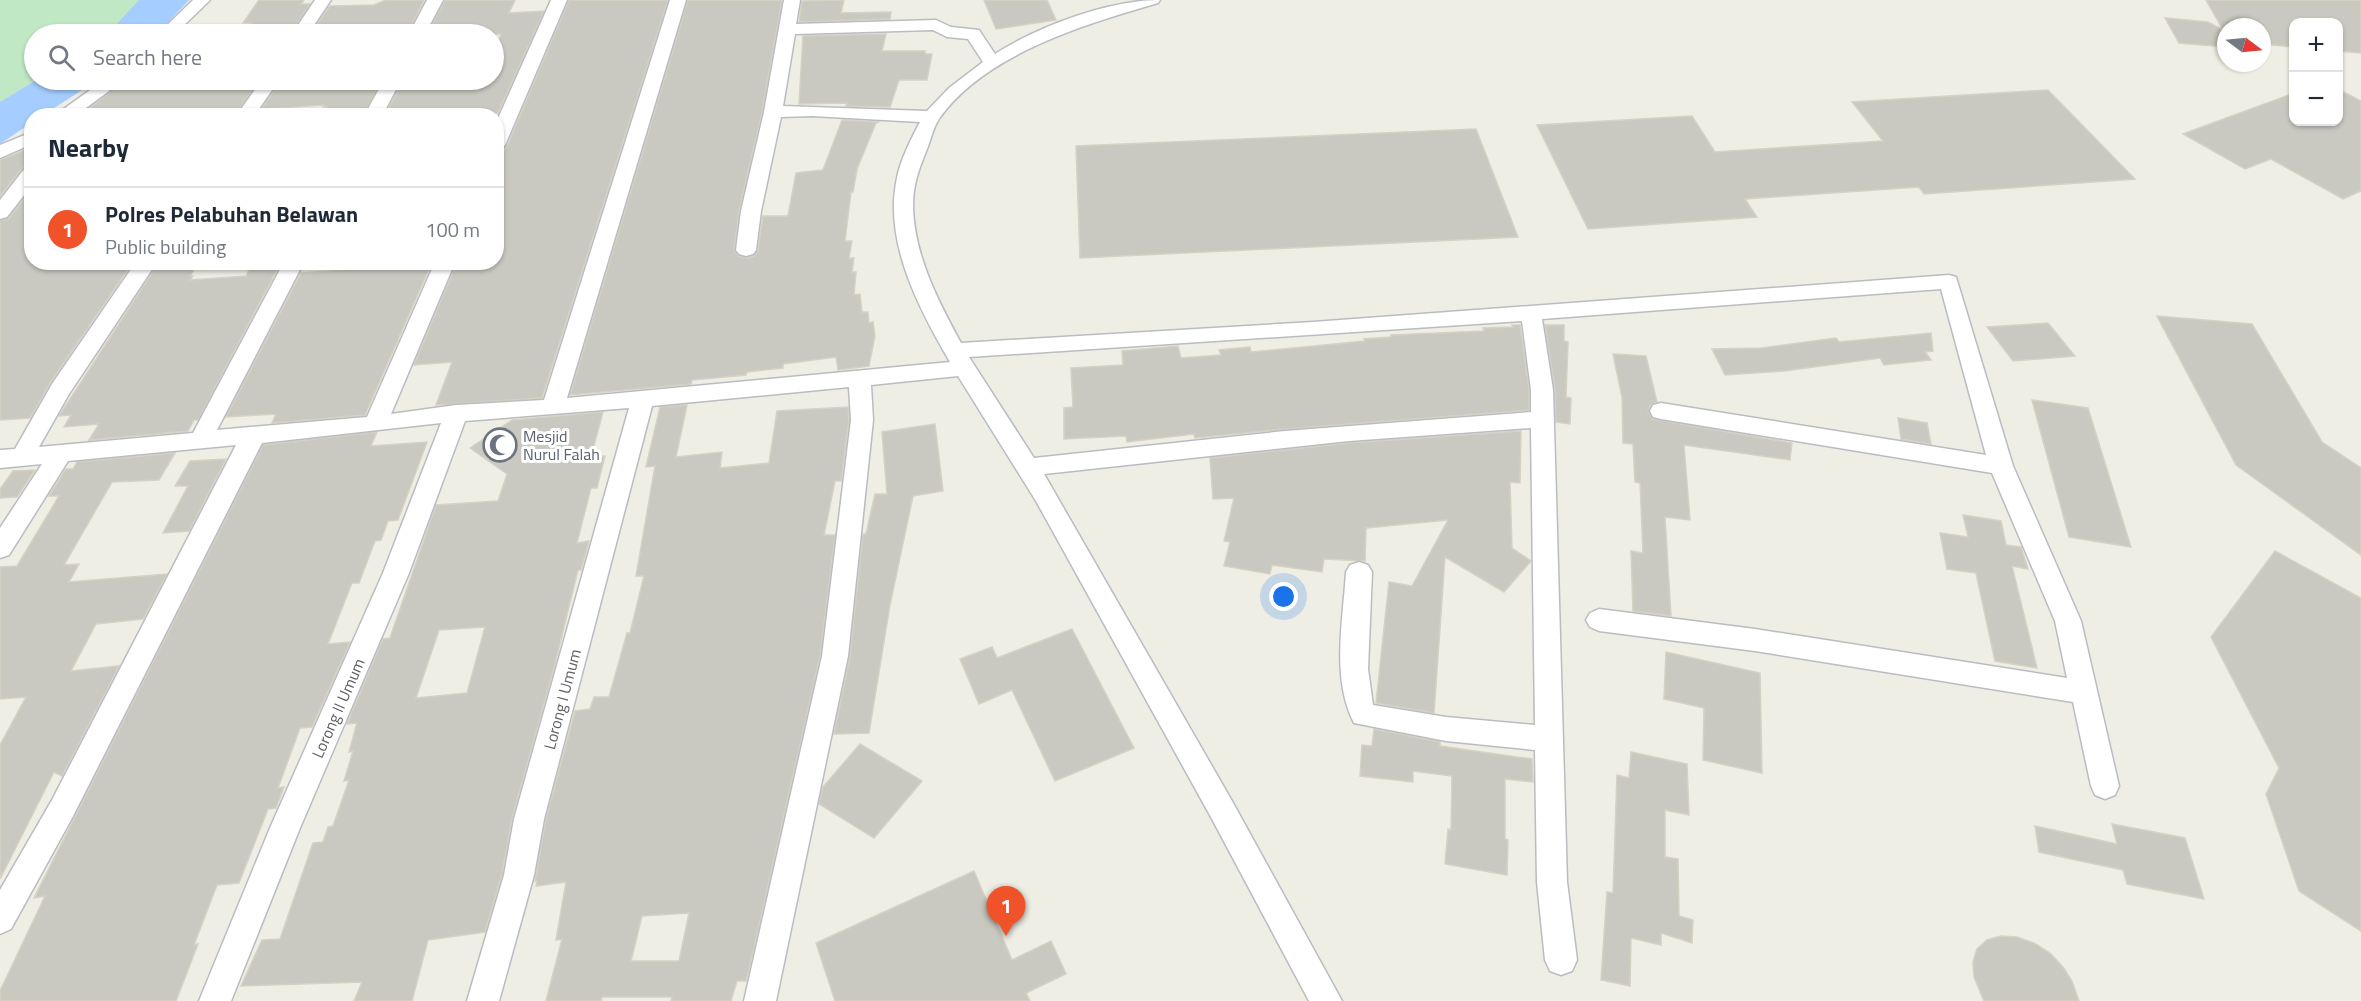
<!DOCTYPE html>
<meta charset="utf-8">
<style>
body{margin:0;font-family:"Titillium Web",sans-serif;background:#f6f6f7;color:#1f2937}
.controls{position:absolute;right:18px;top:18px;display:grid;overflow:hidden;border-radius:12px;box-shadow:0 2px 4px #0004}
.controls button{width:54px;height:54px;display:grid;place-items:center;padding:0;border:0;border-bottom:2px solid #e0e1e3;background:#fff;color:#1f2937;font:30px sans-serif}
.compass{position:absolute;left:2217px;top:18px;width:54px;height:54px;border-radius:50%;background:#fff;box-shadow:0 2px 4px #0004;rotate:106deg}
.you{position:absolute;left:1284px;top:597px;width:21px;height:21px;margin:-15px;border:4px solid #fff;border-radius:50%;background:#1a73e8;box-shadow:0 0 0 9px #1a73e833}
.badge{display:grid;place-items:center;width:39px;height:39px;border-radius:50%;background:#f0522a;color:#fff;font-size:20px;font-weight:700}
.pin{position:absolute;translate:-50% -50px;filter:drop-shadow(0 2px 3px #0008)}
.pin::after{content:'';position:absolute;top:32px;width:21px;height:18px;background:inherit;clip-path:polygon(0 0,100% 0,50% 100%)}
.list{margin:0;padding:0;list-style:none}
h2{display:flex;justify-content:space-between;align-items:center;height:78px;margin:0;padding:0 24px;font-size:26px}
h2 small{font-size:20px;font-weight:400;color:#747a83}
.list li{display:grid;grid-template-columns:39px 1fr auto;gap:18px;align-items:center;box-sizing:border-box;height:84px;padding:0 24px;border-top:2px solid #e0e1e3}
.list b{display:block;font-size:22px;white-space:nowrap}
.list p{margin:0;font-size:20px;white-space:nowrap;color:#747a83}
.list em{font-size:20px;font-style:normal;color:#747a83}
.icon{flex:none;width:33px;height:33px;fill:none;stroke:currentColor;stroke-width:2;stroke-linecap:round;stroke-linejoin:round}
.map{position:relative;flex:none;width:2361px;height:1001px;overflow:hidden}
.search{position:absolute;background:#fff;box-shadow:0 2px 4px #0004;left:24px;top:24px;width:480px;height:66px;display:flex;align-items:center;gap:15px;box-sizing:border-box;padding:0 21px;border-radius:33px;color:#747a83;font-size:22px}
.panel{position:absolute;background:#fff;box-shadow:0 2px 4px #0004;left:24px;top:108px;width:480px;height:162px;border-radius:24px}
.map>svg:first-child{display:block}
.green{fill:#c0e8c5}
.water{fill:#a5cdff}
.building{fill:#cac9c1;stroke:#d5d1c3;stroke-width:1.5;fill-rule:evenodd}
.lines{fill:none;stroke-linecap:round;stroke-linejoin:round}
.street-casing{stroke:#b9bcc1;stroke-width:3}
.street{fill:#fff;fill-rule:evenodd}
.labels{text-anchor:middle;dominant-baseline:central;stroke-width:6;stroke-linejoin:round;paint-order:stroke}
.worship-label{font-size:16px;fill:#5b616d;stroke:#fff;text-anchor:start}
.street-label{font-size:16px;fill:#5c5f66;stroke:#fff}
</style>
<div class="map">
<svg width="2361" height="1001" viewBox="0 0 2361 1001">
<rect width="100%" height="100%" fill="#efeee5"/>
<path class="green" d="M0,0h139l-32,34h-73l2,46 -36,22z"/>
<g class="water">
<path d="M139,0h50l-32,34h-50z"/>
<path d="M36,80h62l-55,35 -11,1 -1,7 -31,21v-42z"/>
</g>
<g class="building">
<path d="M259,0h45l-3,4h9l-16,24 -48,3 6,-8h-9z"/>
<path d="M386,0h38l-17,34h-97l20,-28 44,-1z"/>
<path d="M445,0h70l-6,13 35,-2 -46,102 -113,3 18,-36h91v-25l7,-21h-74z"/>
<path d="M569,0h99l-126,398 -106,7 16,-43 -38,3 43,-103h39v-97l11,-19z"/>
<path d="M688,0h94l-20,112 -23,99 -5,39 4,6 9,2 7,-2 4,-5 5,-35h25l8,-43 27,-3 19,-50 36,2 -2,1 -19,46 -4,23h-2l-6,49h7l-3,17h5l-2,14h4l-2,23 6,-1 2,18h6l1,11 4,-1 2,14 -6,30 -31,4 -2,-13 -53,7v4l-36,4 -1,3 -54,5 -1,4 -121,11z"/>
<path d="M844,0l-3,13 50,-1 -1,7 -91,3 3,-21z"/>
<path d="M984,0h63l9,20 -60,9z"/>
<path d="M2206,0h155v53l-23,-2v-29l-44,-3v28l-32,-3v-17h-36v20l-47,-4 -14,-25 43,4 15,8z"/>
<path d="M886,34l-4,17h43v3h7l-5,26h-28l-9,27 -44,-1 1,-3 -48,1 4,-68z"/>
<path d="M126,80h134l-26,36h-155z"/>
<path d="M281,80h101l-20,36h-38l4,-9h-5l1,-2 -63,4z"/>
<path d="M2338,89l23,12v90l-18,8 -72,-40 -26,10 -62,-35 111,-41v29h44z"/>
<path d="M2048,90l87,89 -211,15 -5,-7 -174,12 12,18 -169,12 -51,-104 155,-9 23,36 168,-11 -31,-39z"/>
<path d="M1476,129l42,108 -438,21 -4,-112z"/>
<path d="M32,147v17l-9,3 -23,29v-36z"/>
<path d="M32,189v73h101l-83,121 -20,35 -30,2v-199l9,-3z"/>
<path d="M159,262l39,1 -8,13h3l-3,4 56,-4 7,-14h28l-83,158h-4l-6,11 -99,9 10,-16 -35,3 7,-12 -12,1z"/>
<path d="M357,262h75l-67,153 -93,8 4,-9 -50,3 75,-144 43,-3 3,-7z"/>
<path d="M2157,316l95,8 70,118 39,26v87l-125,-90z"/>
<path d="M2048,323l27,33 -62,5 -26,-34z"/>
<path d="M1512,325h8l9,65v20l-244,19 -90,9 -1,-4 -67,8 -1,-6 -62,3v-31l9,-1 -2,-39 52,-3 -1,-14 56,-5 3,12 40,-3 -2,-5 31,-3 1,5 114,-11 -1,-2 27,-2v-2l93,-4 -1,-3 30,-1z"/>
<path d="M1545,325h19v16l4,1 -2,55 5,1 -1,26 -14,-2 -1,-32z"/>
<path d="M1931,333l2,18 -8,1 6,8 -47,5 -4,-7 -96,13 -59,4 -13,-26 49,-1 75,-10 3,4z"/>
<path d="M1613,354l33,2 11,46 -6,2 -3,6 4,9 140,24 -2,17 -106,-15 6,75 -25,-3 6,99 -38,-5 -2,-60 12,2 -3,-70 -5,-1 -2,-38 -10,-1 -1,-46z"/>
<path d="M2032,400l56,8 43,139 -62,-10z"/>
<path d="M687,405l-11,52 46,-5 -2,16 49,-5 8,-52 71,-4 1,13 -8,61h-6l-11,54h11l-15,121 -70,309 -4,16h-9l-6,20h-60l1,-4h-70l-1,4h-55l16,-62 -6,1 10,-58 -30,4 1,-5h-2l11,-62 29,-108 15,-2 4,-12h15l18,-64h3l14,-57h-8l19,-110 -9,1 14,-60zM689,913l-10,48h-48l11,-45z"/>
<path d="M603,412l-12,45 14,-1 -8,32h-6l-14,55 12,-2 -8,29h-3l-23,94 -43,154 -10,56 -17,58 -57,8 -16,61h-58l8,-19 -121,4 21,-46 18,-1 33,-96 10,-1 5,-15 5,-1 16,-46 -5,1 9,-30 -4,1 8,-29 -10,1 36,-85 7,-1 46,-133 62,-4 9,-27 -37,-26 42,-28zM485,627l-18,66 -51,5 23,-68z"/>
<path d="M1898,418l29,5 4,21 -30,-5z"/>
<path d="M935,424l8,67 -30,5 -23,109 -21,128 -35,1 16,-78 13,-122h3l9,-40h12l-5,-62z"/>
<path d="M1521,431l-1,52 -10,-1 2,66 19,13 -27,31 -59,-35 -11,156 -58,-10 13,-121 23,4 36,-66 -82,8 -1,33 -41,-2 -2,13 -50,-7 -2,9 -46,-8 6,-24 -6,-1 10,-43 -21,1 -3,-41 139,-15z"/>
<path d="M377,432l-6,14 56,-4 -29,78 -10,1 -7,19 -6,1 -16,42h-7l-24,61 22,-2 -38,85 -12,1 -22,60 6,-1 -8,21 -8,1 -29,74 -22,2 -23,60 4,-1 -22,57h-176v-10l45,-95 -11,2 229,-453z"/>
<path d="M175,453l-16,27 -47,2 -48,83 15,-1 -10,18 98,-8 -24,45 -47,5 -25,47 48,-5 -57,110 -8,-4 -54,107v-134l26,-48 -26,2v-132l17,-1 42,-70h-10l17,-27h7l4,-7z"/>
<path d="M226,459l-37,72 -26,2 25,-47h-13l15,-25z"/>
<path d="M35,470l-18,27 -17,1v-9l13,-18z"/>
<path d="M1963,515l38,6 5,24 15,2 7,22 -16,-3 25,102 -42,-7 -19,-88 -29,-4 -7,-36 28,4z"/>
<path d="M2275,551l86,47v333l-62,-40 -33,-97 13,-26 -68,-131z"/>
<path d="M1072,629l62,119 -79,33 -43,-91 -33,14 -19,-45 32,-12 5,11z"/>
<path d="M1666,652l94,21 2,100 -59,-13 1,-52 -40,-9z"/>
<path d="M1374,729l66,13v4l92,13 1,23 -28,-3v60l3,1 -1,35 -62,-11 3,-35 3,1 1,-54 -39,-5v11l-53,-6 2,-31 10,1z"/>
<path d="M860,744l62,37 -48,57 -55,-34 4,-17z"/>
<path d="M1631,752l56,12 2,51 -24,-5v47l13,2 1,57 14,4 -1,23 -31,-10v12l-30,-7 -1,48 -29,-6 6,-88 6,1 4,-118 12,3z"/>
<path d="M2112,824l73,14 19,61 -77,-15 -4,-14 -84,-18 -4,-26 82,18z"/>
<path d="M974,871l38,89 39,-19 15,33 -40,19 4,8h-195l-19,-58z"/>
<path d="M2001,936l16,1 17,6 16,10 13,14 9,14 7,20h-95l-10,-24 -1,-15 4,-13 10,-9z"/>
</g>
<g class="lines">
<g class="street-casing">
<g id="street">
<path d="M193,0h17l-35,34h-17z"/>
<path d="M315,0h16l-23,34h-16z"/>
<path d="M427,0h16l-18,34h-16z"/>
<path d="M551,0h16l-62,145 -3,4 -6,1v-27z"/>
<path d="M670,0h16l-119,398 383,-36c-31,-53 -67,-121 -53,-184 3,-17 15,-41 23,-56l-108,-6 -31,1 -20,94 -5,39 -3,4 -7,2 -7,-2 -3,-4 5,-39 23,-99 20,-112h16l-4,24 140,-4 15,7 28,3 16,24c44,-28 114,-54 165,-54l-2,3c-72,21 -174,51 -219,116 -6,9 -8,20 -12,30 -8,20 -14,35 -14,57 1,49 25,95 48,137l352,-21 636,-47 7,2 57,189 68,155 38,165 -4,9 -10,4 -10,-4 -4,-9 -18,-84 -318,-51 -156,-20 -9,-4 -4,-7 4,-7 9,-4 156,20 312,49 -12,-57 -63,-148 -331,-54 -8,-2 -3,-6 3,-6 8,-2 325,52 -45,-166 -399,30 11,71 14,492 10,78 -5,11 -11,4 -11,-4 -5,-11 -8,-78 -2,-132 -89,-9 -92,-18c-23,-45 -11,-102 -8,-151l4,-7 9,-3 9,3 4,7 -4,97 5,36 73,12 89,8 -4,-297 -182,13 -305,33 188,327 110,200h-33l-97,-182 -176,-318 -78,-125 -87,9 2,35 -25,236 -72,345h-32l78,-345 29,-236 -2,-33 -197,19 -108,413 -10,56 -35,126h-32l37,-126 10,-56 115,-411 -164,13 -56,152 -109,255 -69,173h-32l71,-173 113,-255 58,-150 -179,20 -190,375 -61,111 -11,5v-44l52,-90 184,-355 -168,16 -59,94 -9,3v-30l42,-64 -42,4v-18l15,-1 37,-65 84,-122h21l-88,132 -30,53 154,-14 91,-171h20l-87,168 150,-13 68,-155h20l-64,152 65,-9 88,-5zM933,30l14,7 21,2 15,23 -34,26 -22,23 -144,-5 12,-72zM1522,321l9,69v22l-246,19 -251,27 -65,-101z"/>
<path d="M104,80h20l-49,36h-21z"/>
<path d="M262,80h17l-25,36h-18z"/>
<path d="M384,80h17l-19,36h-18z"/>
<path d="M32,132v12l-32,14v-13z"/>
<path d="M32,166v19l-25,32 -7,2v-19l25,-32z"/>
</g>
</g>
<use href="#street" class="street"/>
</g>
<defs>
<g id="mosque-ring" transform="scale(1.725)"><circle r="9.5" fill="#fff" stroke="#6b7280" stroke-width="1.5"/><path d="M3.5-4.9A6 6 0 1 0 3.5 4.9A5 5 0 1 1 3.5-4.9Z" fill="#6b7280"/></g>
</defs>
<g fill-rule="evenodd">
<use href="#mosque-ring" x="500" y="445"/>
</g>
<g class="labels">
<g class="worship-label">
<text x="523" y="436">Mesjid<tspan x="523" dy="18">Nurul Falah</tspan></text>
</g>
<g class="street-label">
<text transform="translate(562 699) rotate(-75)">Lorong I Umum</text>
<text transform="translate(338 708) rotate(-66)">Lorong II Umum</text>
</g>
</g>
</svg>
<div class="controls">
<button>+</button>
<button>−</button>
</div>
<svg class="compass" viewBox="-18 -18 36 36"><path d="M0-13l5 13h-10z" fill="#e53935"/><path d="M0 13l5-13h-10z" fill="#747a83"/></svg>
<div class="you"></div>
<div class="pin badge" style="left:1006px;top:936px">1</div>
<div class="search"><svg class="icon" aria-label="search" viewBox="0 0 24 24"><circle cx="10" cy="10" r="6"/><path d="M15 15l6 6"/></svg>Search here</div>
<section class="panel">
<h2>Nearby<small></small></h2>
<ul class="list">
<li><span class="badge">1</span><div><b>Polres Pelabuhan Belawan</b><p>Public building</p></div><em>100 m</em></li>
</ul>
</section>
</div>
